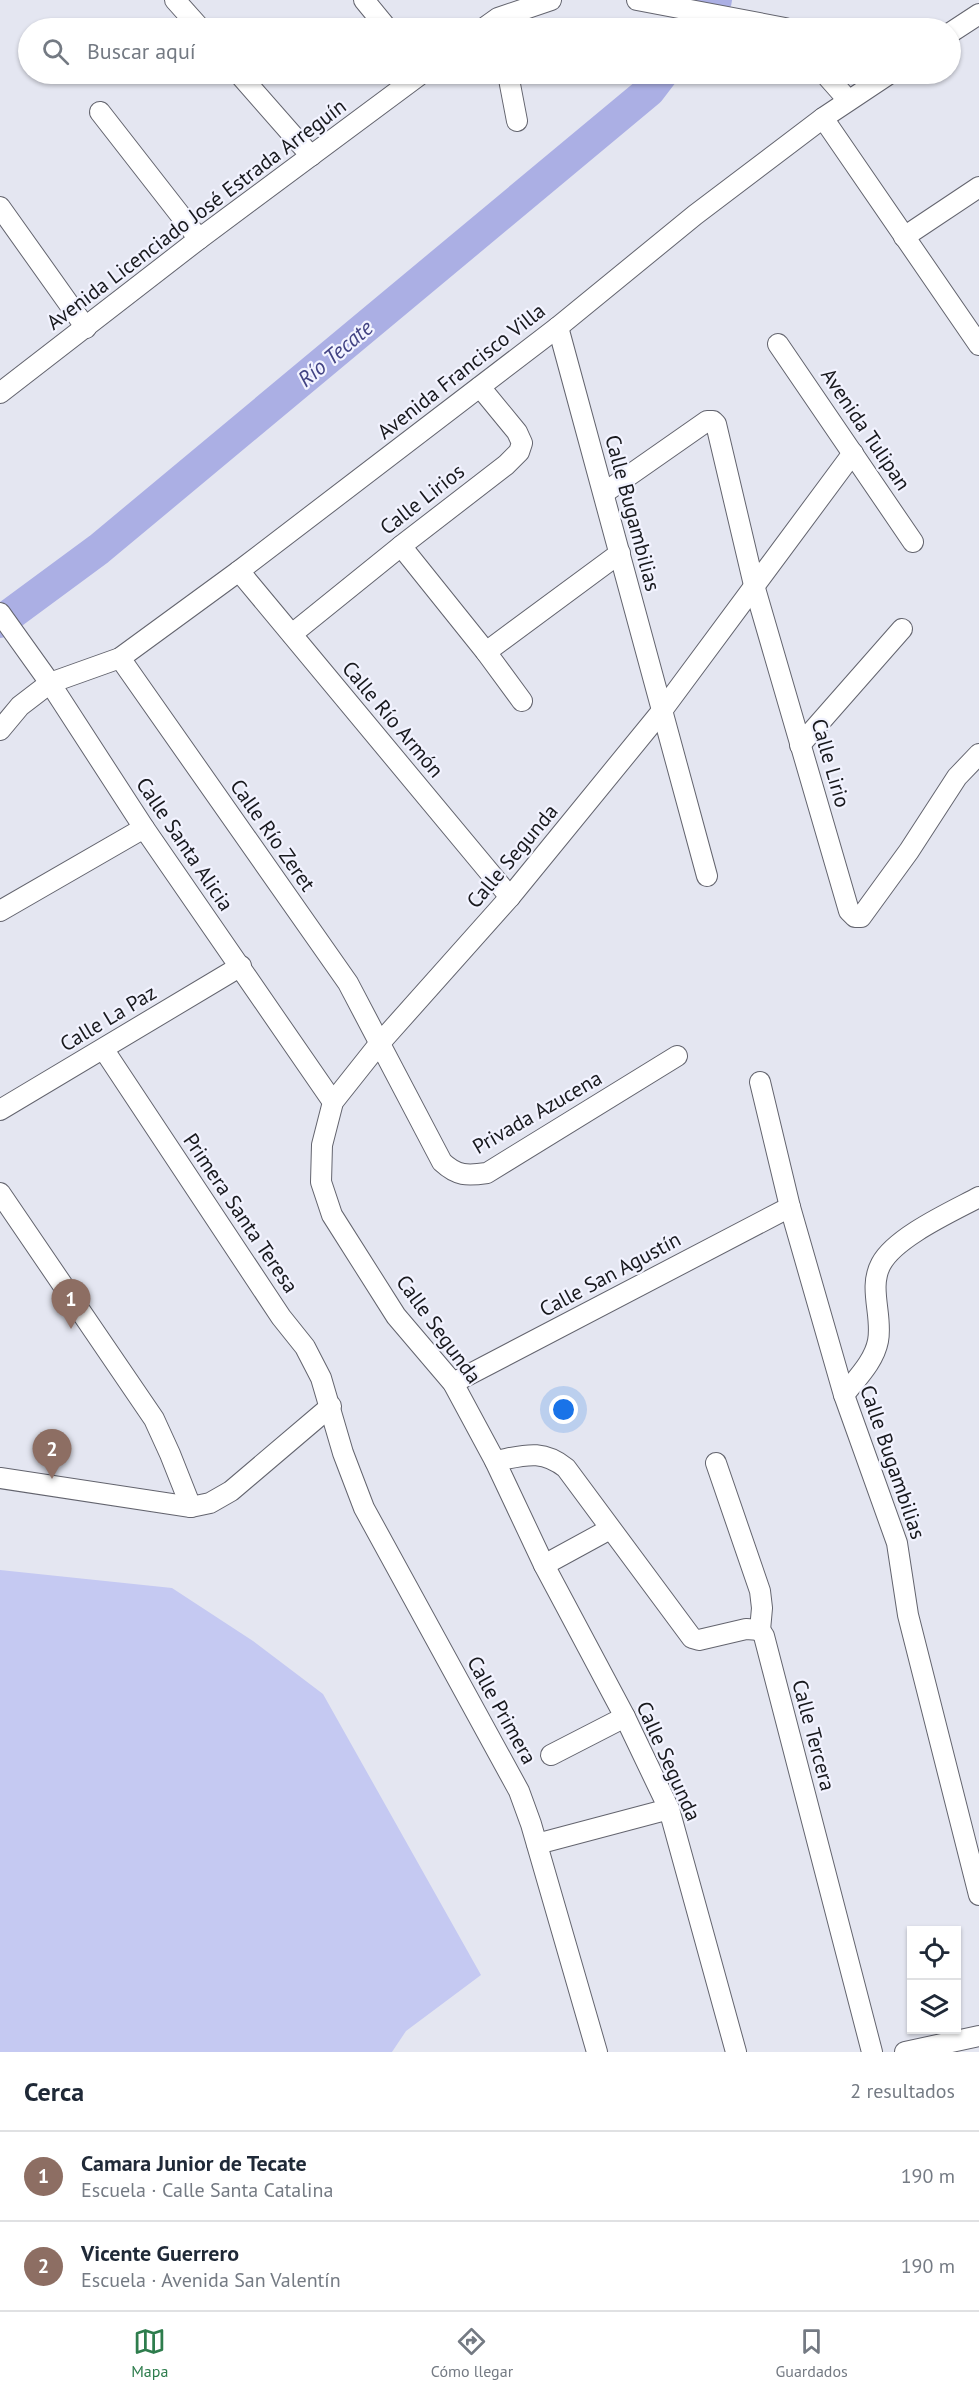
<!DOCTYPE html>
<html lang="es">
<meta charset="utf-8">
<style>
body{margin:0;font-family:"PT Sans",sans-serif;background:#f6f6f7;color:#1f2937}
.controls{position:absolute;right:18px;bottom:18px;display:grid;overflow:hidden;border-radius:0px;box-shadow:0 2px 4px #0004}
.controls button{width:54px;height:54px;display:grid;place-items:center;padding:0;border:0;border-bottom:2px solid #e0e1e3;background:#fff;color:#1f2937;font:30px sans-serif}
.you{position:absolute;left:564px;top:1410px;width:21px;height:21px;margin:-15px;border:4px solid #fff;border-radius:50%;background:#1a73e8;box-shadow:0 0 0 9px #1a73e833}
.badge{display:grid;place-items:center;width:39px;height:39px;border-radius:50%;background:#2e7d4d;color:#fff;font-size:20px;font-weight:700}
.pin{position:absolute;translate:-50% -50px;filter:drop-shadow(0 2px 3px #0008)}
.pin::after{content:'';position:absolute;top:32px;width:21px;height:18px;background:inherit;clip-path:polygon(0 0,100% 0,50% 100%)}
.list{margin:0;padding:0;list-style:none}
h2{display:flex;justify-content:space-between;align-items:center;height:78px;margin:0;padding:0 24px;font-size:26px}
h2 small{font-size:20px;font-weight:400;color:#747a83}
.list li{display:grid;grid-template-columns:39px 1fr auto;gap:18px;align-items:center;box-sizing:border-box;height:90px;padding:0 24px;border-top:2px solid #e0e1e3}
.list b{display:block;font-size:22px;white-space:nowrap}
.list p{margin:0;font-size:20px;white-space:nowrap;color:#747a83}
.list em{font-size:20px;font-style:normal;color:#747a83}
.icon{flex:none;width:33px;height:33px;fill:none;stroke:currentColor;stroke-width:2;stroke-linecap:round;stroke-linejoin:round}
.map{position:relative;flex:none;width:979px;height:2052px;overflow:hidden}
.search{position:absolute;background:#fff;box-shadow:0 2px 4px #0004;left:18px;right:18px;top:18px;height:66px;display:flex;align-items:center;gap:15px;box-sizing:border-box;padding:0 21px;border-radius:33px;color:#747a83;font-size:22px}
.sheet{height:258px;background:#fff}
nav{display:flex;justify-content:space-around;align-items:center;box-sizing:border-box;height:84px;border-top:2px solid #e0e1e3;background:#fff;font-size:16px;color:#747a83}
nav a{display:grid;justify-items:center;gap:3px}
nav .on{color:#2e7d4d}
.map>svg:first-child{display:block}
.grass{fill:#c5c9f2}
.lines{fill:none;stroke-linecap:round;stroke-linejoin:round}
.river{stroke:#abafe4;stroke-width:32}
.minor-casing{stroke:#63646e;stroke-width:22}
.minor{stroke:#fff;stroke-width:20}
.labels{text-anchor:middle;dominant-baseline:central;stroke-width:4.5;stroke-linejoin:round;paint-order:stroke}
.street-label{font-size:21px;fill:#18191d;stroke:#f2f3ff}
.water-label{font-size:22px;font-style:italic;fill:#424383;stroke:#f2f3ff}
</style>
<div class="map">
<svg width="979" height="2052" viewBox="0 0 979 2052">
<rect width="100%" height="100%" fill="#e4e6f1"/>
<path class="grass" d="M0,1570l172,18 81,53 70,53 158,281 -75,56 -14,21h-392z"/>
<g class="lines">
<g class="river">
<path d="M695,28l21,-28"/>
<path d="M0,622l99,-73 550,-458 13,-17"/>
</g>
<g class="minor-casing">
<g id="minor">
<path d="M175,0l25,28"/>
<path d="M364,0l23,28"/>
<path d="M637,0l148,28"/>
<path d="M484,28l14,-10 53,-18"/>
<path d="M950,33l29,-19"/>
<path d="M239,74l72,82"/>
<path d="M508,74l9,47"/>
<path d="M825,74l23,26"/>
<path d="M100,112l99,127"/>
<path d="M823,118l156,227"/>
<path d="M0,207l86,121"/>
<path d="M904,237l75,-50"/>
<path d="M558,327l149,549"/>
<path d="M778,344l135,198"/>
<path d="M0,393l199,-154 222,-165"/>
<path d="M604,493l103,-72h6l3,3 38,161 95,326 6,6h6l48,-66 48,-74 22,-23"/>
<path d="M401,546l85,106 36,49"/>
<path d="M239,571l271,326"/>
<path d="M0,613l50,70 94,145 189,274"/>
<path d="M292,634l109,-88 105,-81 13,-13 3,-9 -5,-11 -37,-45"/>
<path d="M486,652l134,-99"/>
<path d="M120,658l228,325 94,179c15,14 25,14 45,11l190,-117"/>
<path d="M0,730l20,-24 30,-23 70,-25 119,-87 319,-244 137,-112 128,-97 66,-44"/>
<path d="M800,745l102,-116"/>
<path d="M0,911l144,-83"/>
<path d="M104,1050l177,267 24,30 16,31 22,75 21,55 155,283 12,33 66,228"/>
<path d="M760,1082l30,125 54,188 53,148 11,72 71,280"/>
<path d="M0,1110l241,-144"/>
<path d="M0,1193l154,226 16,35 21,53"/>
<path d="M453,1383l337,-176"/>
<path d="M844,1395c12,-16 30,-33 34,-54 5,-25 -10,-53 3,-77 14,-27 72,-53 98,-67"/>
<path d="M495,1461c28,-5 46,-13 71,7l126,170 7,2 47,-11 14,1"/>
<path d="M716,1463l44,128 2,17 -2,22"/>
<path d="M0,1478l191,29 19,-4 21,-12 100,-85"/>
<path d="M544,1565l66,-36"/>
<path d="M760,1630l4,6 108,416"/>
<path d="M551,1755l74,-38"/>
<path d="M537,1844l132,-35"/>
<path d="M736,2052l-67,-243 -44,-92 -81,-152 -49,-104 -42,-78 -57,-67 -64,-101 -11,-33 1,-37 11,-43 46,-58 131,-147 151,-185 192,-259"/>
<path d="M905,2052l74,-16"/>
</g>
</g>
<use href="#minor" class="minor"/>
</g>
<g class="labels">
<g class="street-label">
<text transform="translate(196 214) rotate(-37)">Avenida Licenciado José Estrada Arreguín</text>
<text transform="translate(461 371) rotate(-38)">Avenida Francisco Villa</text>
<text transform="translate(866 429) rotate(56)">Avenida Tulipan</text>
<text transform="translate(422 499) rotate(-38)">Calle Lirios</text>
<text transform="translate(633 513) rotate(75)">Calle Bugambilias</text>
<text transform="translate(393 719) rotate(50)">Calle Río Armón</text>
<text transform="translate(831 763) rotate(74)">Calle Lirio</text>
<text transform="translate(273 835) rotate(55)">Calle Río Zeret</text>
<text transform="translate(185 844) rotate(56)">Calle Santa Alicia</text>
<text transform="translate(512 856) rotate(-50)">Calle Segunda</text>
<text transform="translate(108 1018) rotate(-31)">Calle La Paz</text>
<text transform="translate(537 1112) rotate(-30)">Privada Azucena</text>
<text transform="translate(241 1213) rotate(56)">Primera Santa Teresa</text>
<text transform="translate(610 1274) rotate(-28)">Calle San Agustín</text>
<text transform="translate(439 1329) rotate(54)">Calle Segunda</text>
<text transform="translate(893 1462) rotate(71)">Calle Bugambilias</text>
<text transform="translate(502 1710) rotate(61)">Calle Primera</text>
<text transform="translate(814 1735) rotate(75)">Calle Tercera</text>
<text transform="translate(669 1761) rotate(66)">Calle Segunda</text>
</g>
<g class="water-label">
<text transform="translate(335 353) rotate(-40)">Río Tecate</text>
</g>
</g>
</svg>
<div class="controls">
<button><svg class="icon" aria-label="locate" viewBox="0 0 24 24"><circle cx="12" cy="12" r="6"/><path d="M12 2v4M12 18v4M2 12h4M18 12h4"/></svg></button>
<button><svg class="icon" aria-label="layers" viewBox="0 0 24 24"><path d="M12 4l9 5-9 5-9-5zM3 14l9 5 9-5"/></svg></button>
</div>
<div class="you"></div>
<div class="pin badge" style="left:71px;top:1329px;background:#8d6e63">1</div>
<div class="pin badge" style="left:52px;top:1479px;background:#8d6e63">2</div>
<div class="search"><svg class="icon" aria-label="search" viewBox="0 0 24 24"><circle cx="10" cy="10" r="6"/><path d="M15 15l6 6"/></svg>Buscar aquí</div>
</div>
<section class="sheet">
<h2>Cerca<small>2 resultados</small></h2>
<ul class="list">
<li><span class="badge" style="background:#8d6e63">1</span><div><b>Camara Junior de Tecate</b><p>Escuela · Calle Santa Catalina</p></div><em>190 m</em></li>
<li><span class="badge" style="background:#8d6e63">2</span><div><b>Vicente Guerrero</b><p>Escuela · Avenida San Valentín</p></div><em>190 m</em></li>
</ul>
</section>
<nav>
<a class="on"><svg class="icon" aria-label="map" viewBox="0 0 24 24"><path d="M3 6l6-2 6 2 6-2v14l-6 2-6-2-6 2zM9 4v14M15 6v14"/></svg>Mapa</a>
<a><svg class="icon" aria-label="directions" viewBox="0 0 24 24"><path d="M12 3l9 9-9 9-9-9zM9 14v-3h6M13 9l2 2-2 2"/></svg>Cómo llegar</a>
<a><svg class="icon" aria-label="saved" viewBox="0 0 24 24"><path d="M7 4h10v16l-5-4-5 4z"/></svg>Guardados</a>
</nav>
